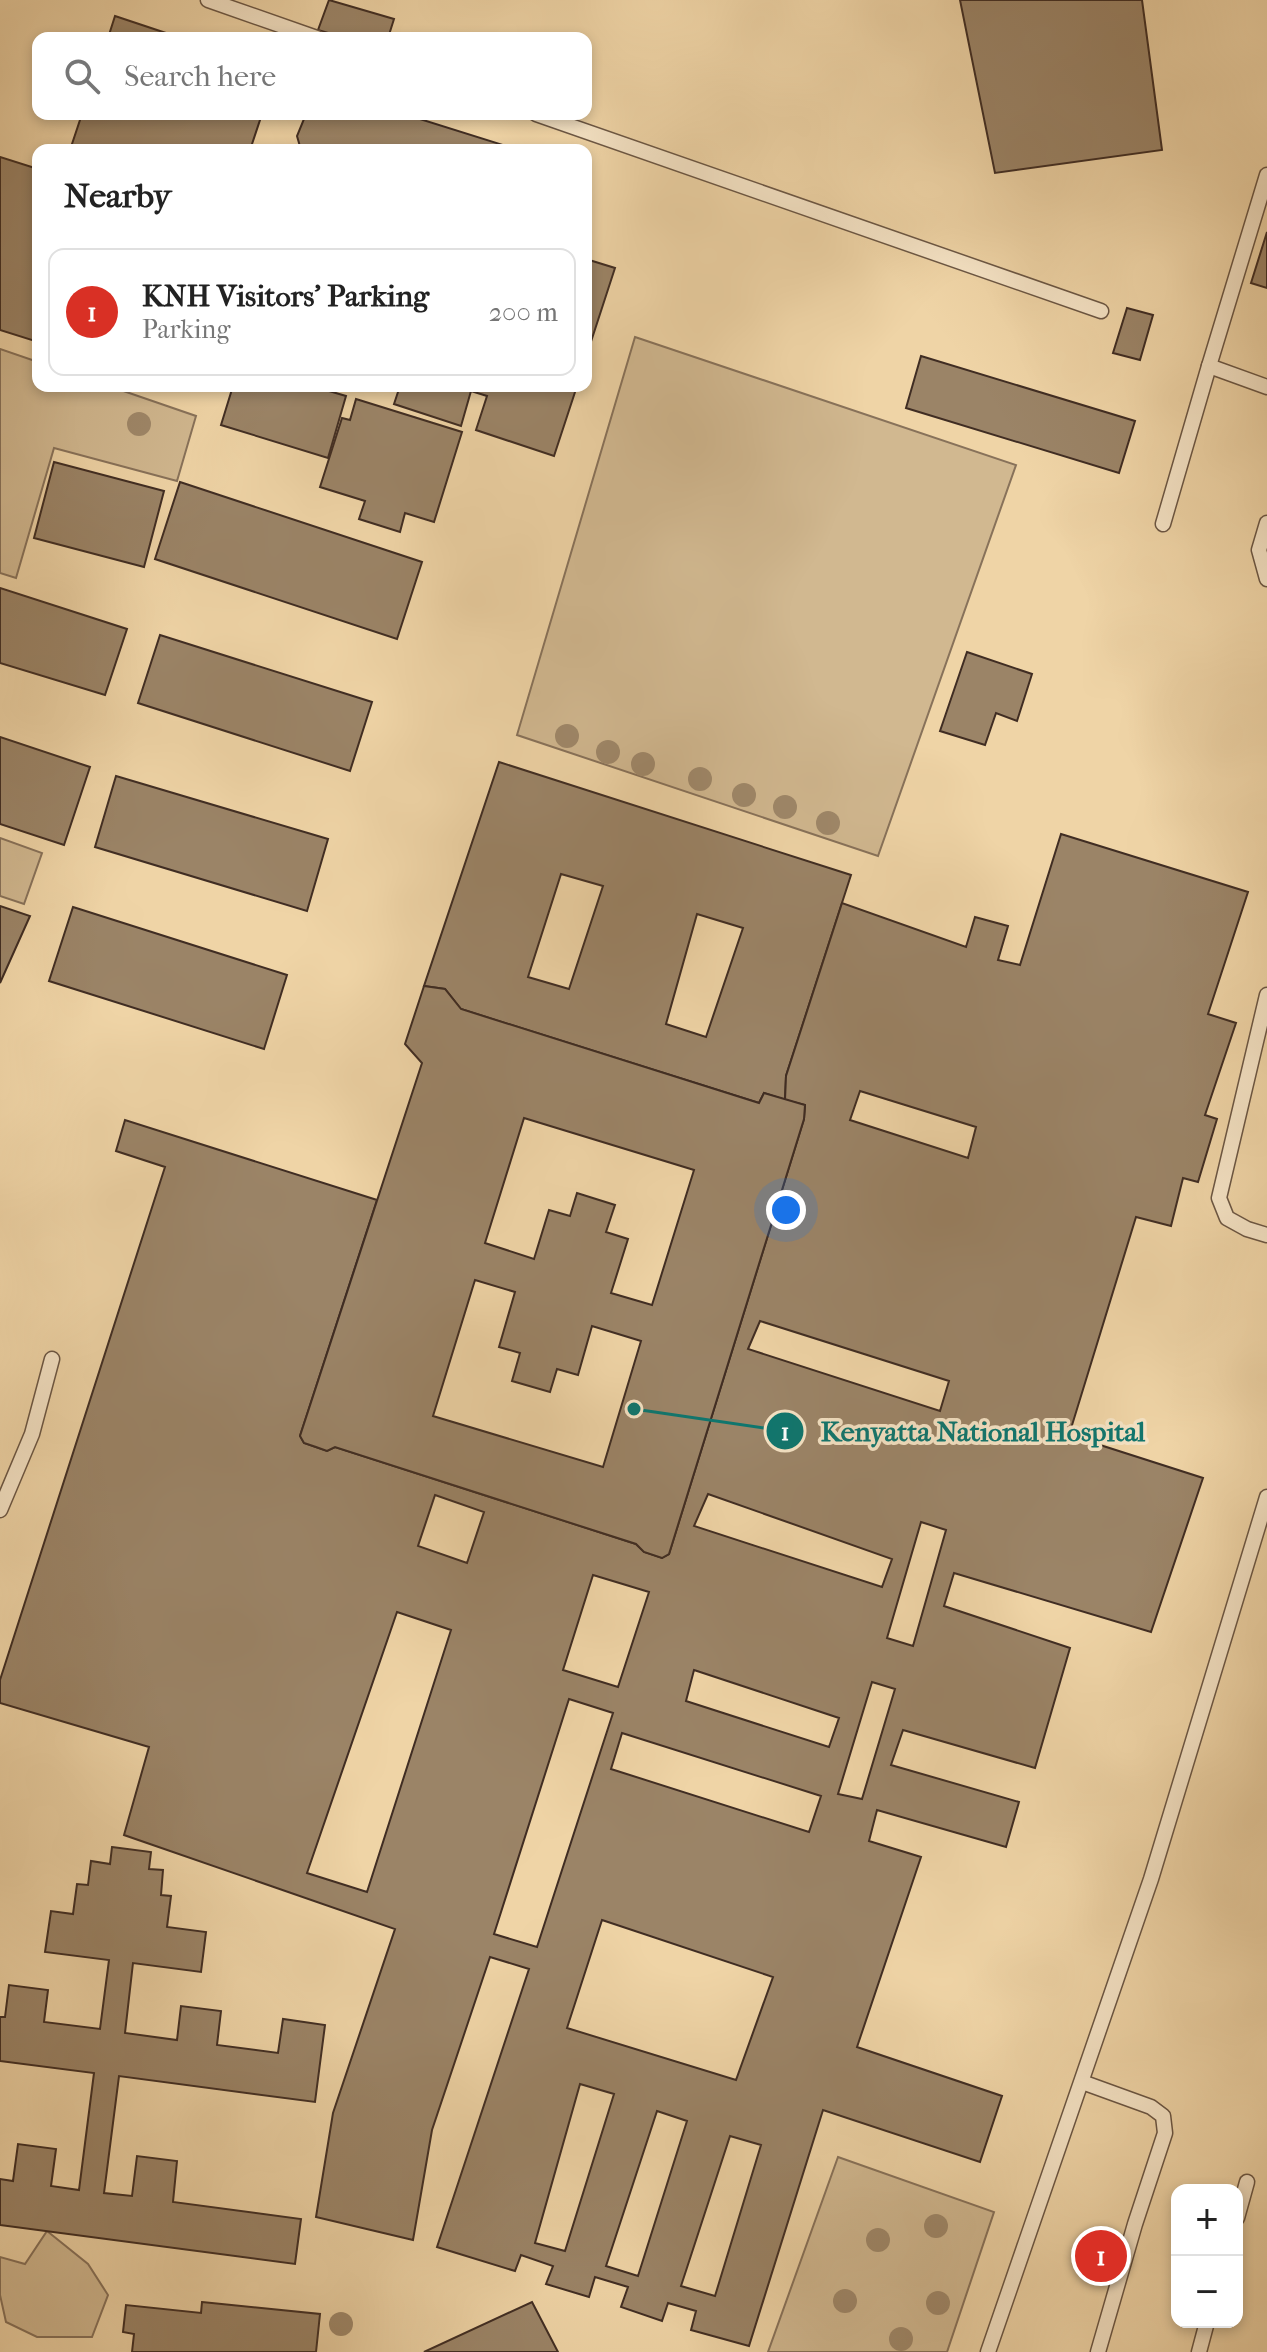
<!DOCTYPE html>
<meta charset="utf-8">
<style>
body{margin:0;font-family:"IM FELL French Canon",serif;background:#f2f2f2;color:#222}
.controls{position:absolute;right:24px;bottom:24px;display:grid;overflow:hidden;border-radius:16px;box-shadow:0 4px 12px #0003}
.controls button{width:72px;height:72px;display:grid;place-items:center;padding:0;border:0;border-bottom:2px solid #e0e0e0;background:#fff;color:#222;font:40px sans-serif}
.you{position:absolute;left:786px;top:1210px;width:28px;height:28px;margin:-20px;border:6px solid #fff;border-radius:50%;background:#1a73e8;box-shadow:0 0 0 12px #1a73e833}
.badge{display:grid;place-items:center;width:52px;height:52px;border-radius:50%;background:#d93025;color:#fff;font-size:26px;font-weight:700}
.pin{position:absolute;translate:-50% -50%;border:4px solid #fff;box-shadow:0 2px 8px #0006}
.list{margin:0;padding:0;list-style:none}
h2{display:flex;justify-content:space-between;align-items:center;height:104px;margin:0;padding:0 32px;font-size:34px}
h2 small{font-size:26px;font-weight:400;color:#767676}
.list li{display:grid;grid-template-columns:52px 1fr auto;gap:24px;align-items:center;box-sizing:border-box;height:128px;margin:0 16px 16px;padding:0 16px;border:2px solid #e0e0e0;border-radius:16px}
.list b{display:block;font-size:30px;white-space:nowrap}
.list p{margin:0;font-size:26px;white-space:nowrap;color:#767676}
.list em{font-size:26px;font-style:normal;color:#767676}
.icon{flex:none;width:44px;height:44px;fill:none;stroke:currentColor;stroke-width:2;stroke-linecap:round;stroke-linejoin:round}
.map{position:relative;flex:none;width:1267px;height:2352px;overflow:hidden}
.search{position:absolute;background:#fff;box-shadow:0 4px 12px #0003;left:32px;top:32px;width:560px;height:88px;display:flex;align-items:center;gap:20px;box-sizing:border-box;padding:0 28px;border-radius:16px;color:#767676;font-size:30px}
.panel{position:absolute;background:#fff;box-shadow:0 4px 12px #0003;left:32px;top:144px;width:560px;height:248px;border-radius:16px}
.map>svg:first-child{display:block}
.green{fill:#d1b890;stroke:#88725a;stroke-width:2}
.building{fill:#9b8467;stroke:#402d23;stroke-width:2;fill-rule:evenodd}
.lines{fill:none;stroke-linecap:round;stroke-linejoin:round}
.service-casing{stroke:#6c5744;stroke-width:17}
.service{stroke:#f5e3c5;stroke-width:14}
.tree{fill:#9f886a}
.leader{fill:none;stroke:#0f766e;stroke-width:3}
.callout-dot{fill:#0f766e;stroke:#f5e3c5;stroke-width:3}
.mark-label{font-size:24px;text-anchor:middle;font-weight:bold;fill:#fff}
.callout-label{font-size:28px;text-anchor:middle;font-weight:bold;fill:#0f766e;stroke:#f5e3c5;stroke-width:7;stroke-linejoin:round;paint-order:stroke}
</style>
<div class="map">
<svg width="1267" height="2352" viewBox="0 0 1267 2352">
<rect width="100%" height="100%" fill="#efd4a6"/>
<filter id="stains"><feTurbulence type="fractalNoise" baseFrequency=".0025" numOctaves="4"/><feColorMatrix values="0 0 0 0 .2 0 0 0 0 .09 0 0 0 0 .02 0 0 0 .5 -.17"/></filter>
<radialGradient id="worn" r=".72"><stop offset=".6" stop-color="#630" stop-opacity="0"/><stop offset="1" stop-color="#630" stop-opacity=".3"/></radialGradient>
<g class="green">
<path d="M635,337l381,128 -138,391 -361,-121z"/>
<path d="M0,349l38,13v24h71l87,30 -19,65 -123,-33 -38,130 -16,-5z"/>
<path d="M0,838l42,15 -18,51 -24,-8z"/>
<path d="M838,2157l156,55 -47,140h-179z"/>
<path d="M47,2231l41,33 20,31 -16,42h-55l-31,-15 -6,-27v-38l25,7z"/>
</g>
<g class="building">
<path d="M329,0l65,19 -6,19h-43l-27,-8z"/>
<path d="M960,0h182l20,150 -167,23z"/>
<path d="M115,16l66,22h-73z"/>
<path d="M82,114h180l-12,36h-180z"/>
<path d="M306,114h98l115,36h-218l-4,-14z"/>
<path d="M0,157l38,12v173l-38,-12z"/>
<path d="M1267,232v56l-16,-5z"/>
<path d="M586,259l29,9 -29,89z"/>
<path d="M1127,308l26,7 -13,45 -27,-7z"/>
<path d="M921,356l214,65 -16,52 -213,-65z"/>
<path d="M233,386h79l34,10 -18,62 -107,-33z"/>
<path d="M400,386h117l7,2 1,-2h52l-23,70 -78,-26 11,-34 -16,-5 -10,35 -67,-22z"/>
<path d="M356,399l106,33 -28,90 -29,-9 -5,19 -41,-13 6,-18 -45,-14 22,-69 8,2z"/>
<path d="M54,462l110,29 -20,76 -110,-29z"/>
<path d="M180,482l242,80 -25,77 -242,-80z"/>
<path d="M0,588l127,41 -22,66 -105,-32z"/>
<path d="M160,635l212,67 -22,69 -212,-68z"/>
<path d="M967,652l65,22 -15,47 -21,-8 -11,32 -45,-14z"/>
<path d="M0,737l90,30 -26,78 -64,-21z"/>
<path d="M499,762l352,113 -65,201 -1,24 -21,-7 -5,10 -298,-94 -16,-20 -21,-3zM561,874l42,12 -34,103 -41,-12zM697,914l46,14 -37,109 -40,-13z"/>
<path d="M116,776l212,63 -21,72 -212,-64z"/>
<path d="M1061,834l187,58 -40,122 28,9 -31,92 12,4 -19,63 -15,-4 -12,48 -35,-9 -67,218 134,43 -52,154 -197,-59 -10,33 126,42 -35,120 -132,-38 -12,35 128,37 -13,45 -129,-37 -8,31 52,16 -64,190 145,49 -22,66 -157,-52 -74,236 -58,-16 5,-19 -28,-8 -6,18 -41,-14 7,-20 -33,-10 -6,20 -43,-13 7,-18 -32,-11 -6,16 -78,-24 92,-278 -39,-12 -58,173 -19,110 -97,-23 17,-104 62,-184 -271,-94 25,-88 -149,-44v-23l165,-513 -49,-16 9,-31 252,80 -77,236 4,7 23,8 8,-4 301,97 8,8 18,6 7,-4 135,-435 1,-14 -20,-5 1,-24 56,-173 124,44 9,-30 33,9 -10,34 22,5zM860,1091l116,36 -8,31 -118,-38zM760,1321l189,60 -9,30 -192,-62zM708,1494l184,65 -10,28 -188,-61zM435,1495l49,17 -17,51 -49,-17zM921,1522l25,8 -33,116 -26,-8zM593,1575l56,17 -31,95 -55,-17zM397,1612l54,18 -84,262 -60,-19zM694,1670l145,48 -10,29 -143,-46zM872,1682l23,7 -33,110 -24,-5zM569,1699l44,14 -76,234 -43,-13zM622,1733l199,63 -12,36 -198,-63zM602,1920l171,57 -37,103 -169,-52zM580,2084l34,10 -49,157 -30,-8zM657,2111l30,10 -49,155 -32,-10zM730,2136l31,9 -46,151 -34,-10z"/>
<path d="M0,906l30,10 -30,67z"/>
<path d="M73,907l214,68 -23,74 -215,-68z"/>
<path d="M424,986l21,3 16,20 298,94 5,-10 41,12 -1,14 -135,435 -7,4 -18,-6 -8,-8 -301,-97 -8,4 -11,-4 -12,-4 -4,-7 122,-373 -17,-19zM524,1118l170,52 -42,135 -41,-12 17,-54 -22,-7 9,-27 -38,-12 -7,23 -21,-6 -15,49 -49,-16zM475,1280l40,12 -16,55 21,6 -8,28 38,11 7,-23 21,6 14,-49 49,15 -38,126 -170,-51z"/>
<path d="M112,1847l39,5 -2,17 14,1 -2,25 10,1 -4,31 39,5 -5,40 -68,-9 -8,70 52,7 4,-34 40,5 -4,34 61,8 5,-34 42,6 -10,77 -196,-26 -15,117 28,3 5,-40 40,5 -4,41 128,17 -6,45 -295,-39v-46l13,2 5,-37 38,5 -5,37 28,4 15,-117 -94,-12v-44h5l4,-32 39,5 -4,32 56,7 9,-69 -64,-8 6,-41 22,3 4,-30 11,1 3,-24 19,3z"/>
<path d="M202,2302l118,12 -4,38h-184l2,-18 -11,-2 3,-27 75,8z"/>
<path d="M532,2302l26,50h-134z"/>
</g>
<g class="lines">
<g class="service-casing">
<g id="service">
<path d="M208,0l109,38"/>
<path d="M536,114l565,197"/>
<path d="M1267,175l-58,191 58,21"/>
<path d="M1267,523l-8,27 8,29"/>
<path d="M1163,524l46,-158"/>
<path d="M1267,995l-48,203 8,20 20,11 20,6"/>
<path d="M0,1510l32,-76 20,-75"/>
<path d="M1082,2082l69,25 12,9 2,17 -30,91 -37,128"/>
<path d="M1237,2218l10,-36"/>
<path d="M988,2352l163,-473 116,-382"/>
<path d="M1199,2352l8,-30"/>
</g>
</g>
<use href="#service" class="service"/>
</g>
<g class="tree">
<circle cx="139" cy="424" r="12"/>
<circle cx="567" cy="736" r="12"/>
<circle cx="608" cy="752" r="12"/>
<circle cx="643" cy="764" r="12"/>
<circle cx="700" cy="779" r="12"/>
<circle cx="744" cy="795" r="12"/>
<circle cx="785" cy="807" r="12"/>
<circle cx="828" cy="823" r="12"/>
<circle cx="936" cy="2226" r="12"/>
<circle cx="878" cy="2240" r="12"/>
<circle cx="845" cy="2301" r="12"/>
<circle cx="938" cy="2303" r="12"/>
<circle cx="341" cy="2324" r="12"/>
<circle cx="901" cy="2339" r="12"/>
</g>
<path class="leader" d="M634 1409L785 1431"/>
<g class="callout-dot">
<circle cx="634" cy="1409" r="8"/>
<circle cx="785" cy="1431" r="20"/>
</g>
<g class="mark-label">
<text x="785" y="1440">1</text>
</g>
<g class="callout-label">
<text x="983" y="1441">Kenyatta National Hospital</text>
</g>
<rect width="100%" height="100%" filter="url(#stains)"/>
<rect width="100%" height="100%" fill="url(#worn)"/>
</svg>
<div class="controls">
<button>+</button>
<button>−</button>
</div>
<div class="you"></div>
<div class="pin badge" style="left:1101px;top:2256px">1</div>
<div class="search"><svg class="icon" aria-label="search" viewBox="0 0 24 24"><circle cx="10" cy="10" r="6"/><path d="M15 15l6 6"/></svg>Search here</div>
<section class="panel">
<h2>Nearby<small></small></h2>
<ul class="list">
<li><span class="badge">1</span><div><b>KNH Visitors' Parking</b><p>Parking</p></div><em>200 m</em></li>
</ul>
</section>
</div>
